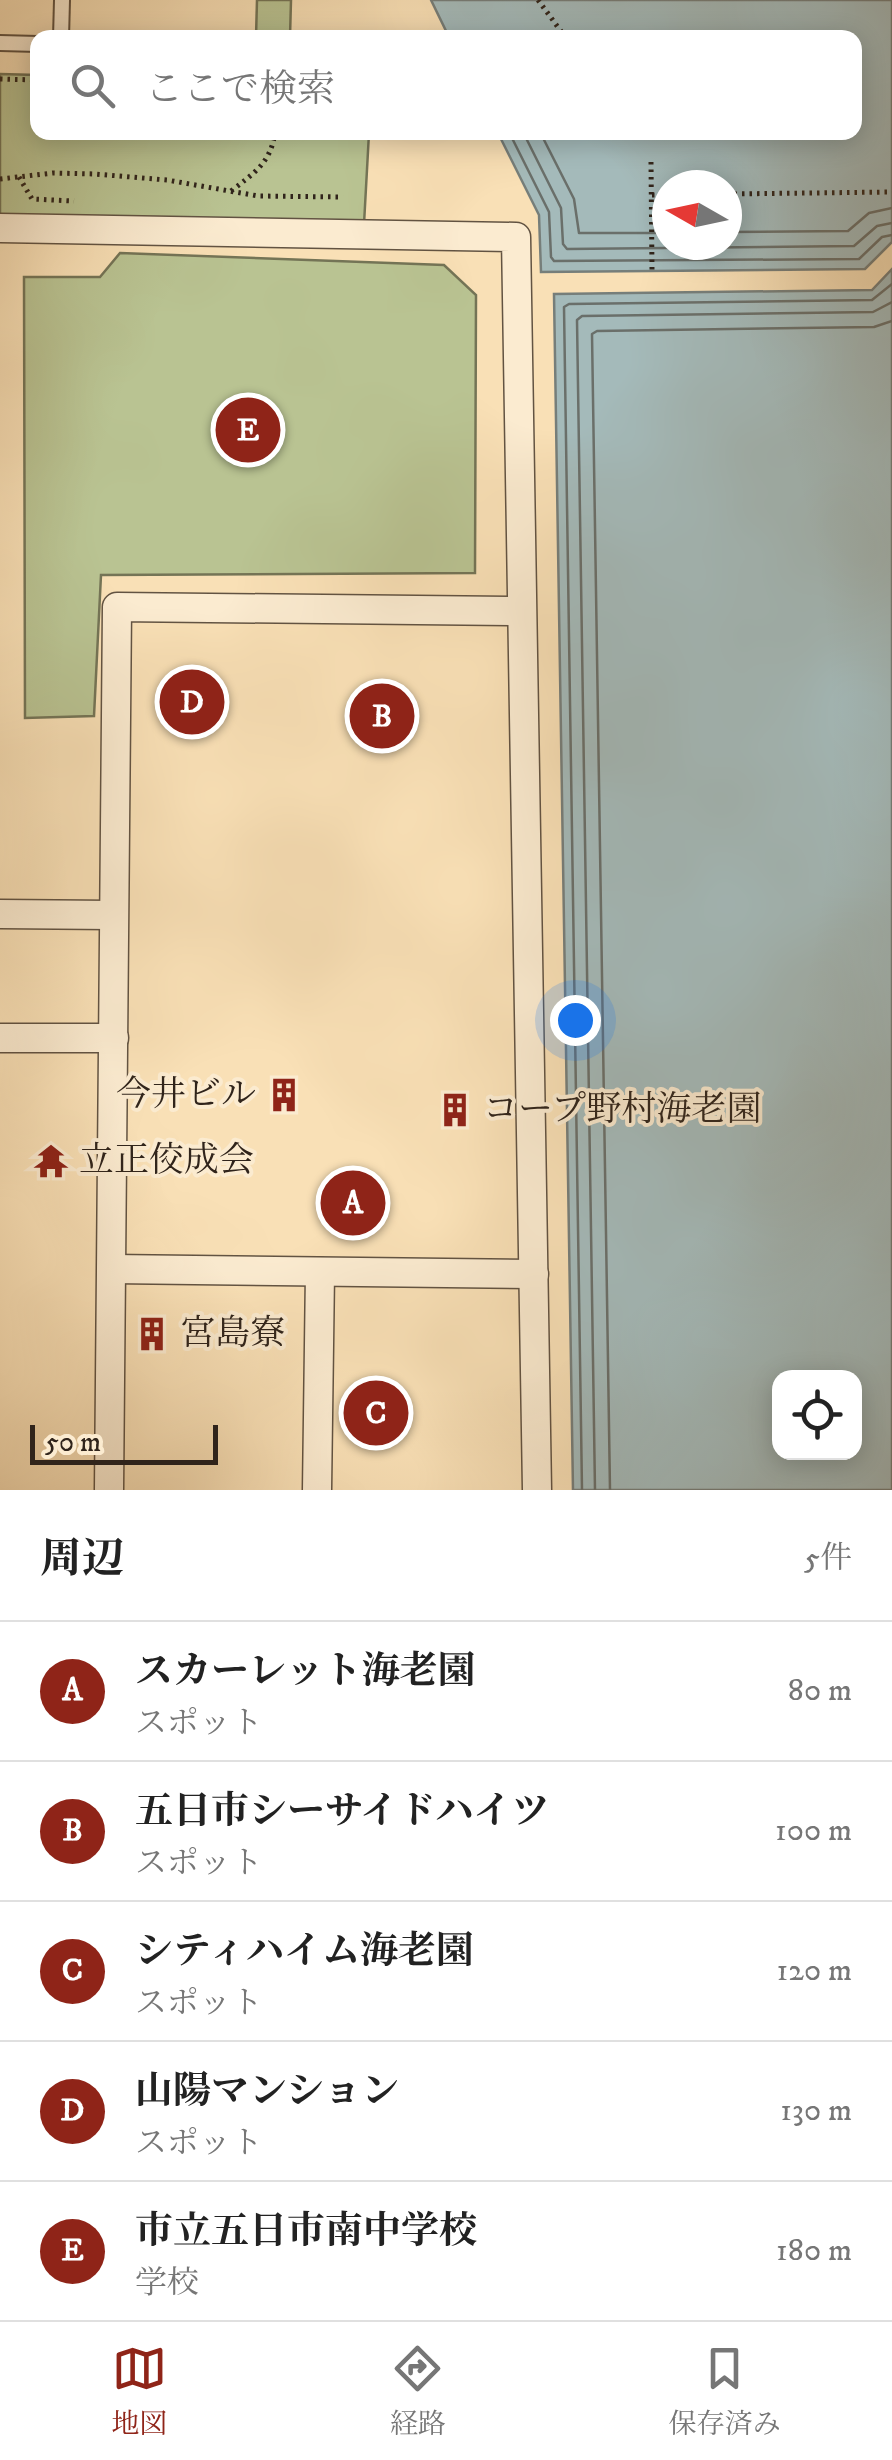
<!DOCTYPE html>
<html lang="ja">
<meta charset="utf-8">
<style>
body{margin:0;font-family:"IM FELL DW Pica","Noto Serif JP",serif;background:#f2f2f2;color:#222}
.controls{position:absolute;right:30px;bottom:30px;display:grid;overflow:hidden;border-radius:20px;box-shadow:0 5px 25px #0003}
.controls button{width:90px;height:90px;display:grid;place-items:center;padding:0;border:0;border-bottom:2px solid #e0e0e0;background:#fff;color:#222;font:50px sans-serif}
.compass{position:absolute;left:652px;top:170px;width:90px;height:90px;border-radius:50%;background:#fff;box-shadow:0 5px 25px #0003;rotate:279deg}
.scale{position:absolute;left:30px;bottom:25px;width:188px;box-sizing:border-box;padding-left:10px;border:5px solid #30241b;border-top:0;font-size:28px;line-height:35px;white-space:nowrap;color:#30241b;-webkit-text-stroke:8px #fbebd0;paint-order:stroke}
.you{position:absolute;left:575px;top:1020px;width:35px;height:35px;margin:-25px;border:8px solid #fff;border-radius:50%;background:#1a73e8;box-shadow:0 0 0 15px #1a73e833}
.badge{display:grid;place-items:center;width:65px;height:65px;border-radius:50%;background:#8f2418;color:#fff;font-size:32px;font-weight:700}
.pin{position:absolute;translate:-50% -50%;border:5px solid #fff;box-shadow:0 2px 10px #0006}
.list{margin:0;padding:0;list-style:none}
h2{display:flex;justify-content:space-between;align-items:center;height:130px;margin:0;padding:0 40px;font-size:42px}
h2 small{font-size:32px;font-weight:400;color:#767676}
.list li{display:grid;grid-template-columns:65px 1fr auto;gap:30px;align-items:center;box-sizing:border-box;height:140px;padding:0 40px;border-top:2px solid #e0e0e0}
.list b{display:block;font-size:38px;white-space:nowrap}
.list p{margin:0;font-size:32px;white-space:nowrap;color:#767676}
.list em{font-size:32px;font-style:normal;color:#767676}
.icon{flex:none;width:55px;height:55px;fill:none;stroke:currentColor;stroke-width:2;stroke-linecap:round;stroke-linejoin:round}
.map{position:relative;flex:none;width:892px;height:1490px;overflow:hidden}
.search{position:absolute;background:#fff;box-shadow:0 5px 25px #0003;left:30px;right:30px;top:30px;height:110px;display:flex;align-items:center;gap:25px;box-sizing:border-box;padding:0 35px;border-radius:20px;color:#767676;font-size:38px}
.sheet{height:830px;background:#fff}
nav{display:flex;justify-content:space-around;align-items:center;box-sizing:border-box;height:140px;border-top:2px solid #e0e0e0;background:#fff;font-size:28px;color:#767676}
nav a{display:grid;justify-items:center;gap:5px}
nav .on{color:#8f2418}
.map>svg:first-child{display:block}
.green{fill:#b9c392;stroke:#747456;stroke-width:2.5}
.water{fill:#a4baba;stroke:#767e7a;stroke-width:2.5;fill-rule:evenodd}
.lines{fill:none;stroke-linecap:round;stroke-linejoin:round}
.shore{stroke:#6a6f6a;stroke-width:2.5}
.lane-casing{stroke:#625342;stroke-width:18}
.street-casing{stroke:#625342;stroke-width:31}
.path{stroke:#30241b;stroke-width:5;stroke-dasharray:2.5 5;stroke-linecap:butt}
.lane{stroke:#fbebd0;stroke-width:14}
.street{stroke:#fbebd0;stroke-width:28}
.labels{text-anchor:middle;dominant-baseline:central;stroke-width:8;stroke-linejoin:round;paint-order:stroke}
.poi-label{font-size:35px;fill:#30241b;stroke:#fbebd0;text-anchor:start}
</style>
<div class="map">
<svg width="892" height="1490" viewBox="0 0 892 1490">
<rect width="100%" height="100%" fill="#f9e0b6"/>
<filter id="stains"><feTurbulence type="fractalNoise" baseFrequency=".002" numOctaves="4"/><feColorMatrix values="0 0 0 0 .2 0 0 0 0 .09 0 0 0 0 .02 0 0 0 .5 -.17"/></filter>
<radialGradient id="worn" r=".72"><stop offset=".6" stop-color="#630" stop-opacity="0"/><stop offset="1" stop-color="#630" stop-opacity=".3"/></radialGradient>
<g class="green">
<path d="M257,0h34l-1,37h-34z"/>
<path d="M0,74l37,1 1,57 331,1 -5,91 -364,-7z"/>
<path d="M120,253l324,12 32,30 -1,278 -374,2 -7,141 -69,2 -1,-441h76z"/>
</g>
<g class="water">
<path d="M431,0h461v242l-27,27 -324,3 -2,-57 -41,-82 356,-1v-94l-405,-1zM667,185h60v60h-60z"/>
<path d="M892,269v1221h-319l-19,-1196 318,-4zM780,1378h74v74h-74z"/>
</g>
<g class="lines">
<g class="shore">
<path d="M509,132l40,80 2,45 3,4 305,-2 23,-22 10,-2"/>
<path d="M523,132l38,76 2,36 4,5 287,-3 23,-20 15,-3"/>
<path d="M540,132l34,67 5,34h88"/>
<path d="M727,232l121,-1 21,-18 23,-5"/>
<path d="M582,1490l-18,-1183 5,-3 303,-4 20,-16"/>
<path d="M595,1490l-18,-1170 5,-4 291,-4 19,-10"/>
<path d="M610,1490l-18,-1156 5,-3 277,-4 18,-6"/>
</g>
<g class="lane-casing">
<g id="lane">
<path d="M61,38l1,-38"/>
<path d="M0,43l38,1"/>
</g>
</g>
<g class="street-casing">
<g id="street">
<path d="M0,228l516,9 21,1253"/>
<path d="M0,914l112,1"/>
<path d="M0,1038h114"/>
<path d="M112,1269l422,5"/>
<path d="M109,1490l8,-883 404,4"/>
<path d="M317,1490l3,-218"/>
</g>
</g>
<g class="path">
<path d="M538,0l28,38"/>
<path d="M0,79l38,1"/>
<path d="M651,162l1,108"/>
<path d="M19,177l13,22 42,2"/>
<path d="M0,179l53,-6 42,1 72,6 91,16 85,1"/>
<path d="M231,191c23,-18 40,-28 44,-59"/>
<path d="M727,194l165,-2"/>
<path d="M652,195h15"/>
</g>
<use href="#lane" class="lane"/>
<use href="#street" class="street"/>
</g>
<defs>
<g id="building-bare" transform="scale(2.7)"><path d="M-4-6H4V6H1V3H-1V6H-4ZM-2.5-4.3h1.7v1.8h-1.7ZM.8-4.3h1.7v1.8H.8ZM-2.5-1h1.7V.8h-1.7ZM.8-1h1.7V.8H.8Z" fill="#8f2418" stroke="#fbebd0" stroke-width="2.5" paint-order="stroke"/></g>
<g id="temple-bare" transform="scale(2.7)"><path d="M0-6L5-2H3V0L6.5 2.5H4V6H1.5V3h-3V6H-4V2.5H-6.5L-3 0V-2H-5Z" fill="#8f2418" stroke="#fbebd0" stroke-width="2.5" paint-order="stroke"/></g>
</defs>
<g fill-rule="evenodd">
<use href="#building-bare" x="284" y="1095"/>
<use href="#building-bare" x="455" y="1110"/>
<use href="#temple-bare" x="51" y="1161"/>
<use href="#building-bare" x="152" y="1334"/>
</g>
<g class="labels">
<g class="poi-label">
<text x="256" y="1095" text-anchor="end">今井ビル</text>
<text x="483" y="1110">コープ野村海老園</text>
<text x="79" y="1161">立正佼成会</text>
<text x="180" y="1334">宮島寮</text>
</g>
</g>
<rect width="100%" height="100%" filter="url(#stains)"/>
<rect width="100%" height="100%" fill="url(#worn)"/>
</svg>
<div class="controls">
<button><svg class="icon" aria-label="locate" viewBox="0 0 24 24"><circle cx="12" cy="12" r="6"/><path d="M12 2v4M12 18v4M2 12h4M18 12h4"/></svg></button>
</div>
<svg class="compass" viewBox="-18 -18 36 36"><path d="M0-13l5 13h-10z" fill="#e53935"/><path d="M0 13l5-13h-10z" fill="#767676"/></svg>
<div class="scale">50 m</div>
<div class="you"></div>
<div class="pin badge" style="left:353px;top:1203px">A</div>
<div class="pin badge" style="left:382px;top:716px">B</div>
<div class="pin badge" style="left:376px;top:1413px">C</div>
<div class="pin badge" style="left:192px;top:702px">D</div>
<div class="pin badge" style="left:248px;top:430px">E</div>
<div class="search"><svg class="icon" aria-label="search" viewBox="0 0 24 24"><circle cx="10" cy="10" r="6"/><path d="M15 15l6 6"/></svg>ここで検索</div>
</div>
<section class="sheet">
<h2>周辺<small>5件</small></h2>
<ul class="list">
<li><span class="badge">A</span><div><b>スカーレット海老園</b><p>スポット</p></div><em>80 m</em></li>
<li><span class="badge">B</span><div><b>五日市シーサイドハイツ</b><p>スポット</p></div><em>100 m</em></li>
<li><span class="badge">C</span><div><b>シティハイム海老園</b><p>スポット</p></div><em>120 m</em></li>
<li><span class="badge">D</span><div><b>山陽マンション</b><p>スポット</p></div><em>130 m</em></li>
<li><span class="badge">E</span><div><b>市立五日市南中学校</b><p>学校</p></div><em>180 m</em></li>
</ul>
</section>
<nav>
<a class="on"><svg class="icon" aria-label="map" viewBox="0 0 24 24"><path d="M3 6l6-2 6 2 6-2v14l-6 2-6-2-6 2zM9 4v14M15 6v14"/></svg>地図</a>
<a><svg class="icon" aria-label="directions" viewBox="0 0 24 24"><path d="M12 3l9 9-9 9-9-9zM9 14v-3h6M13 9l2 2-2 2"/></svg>経路</a>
<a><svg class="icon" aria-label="saved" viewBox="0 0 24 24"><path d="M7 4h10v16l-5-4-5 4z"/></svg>保存済み</a>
</nav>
